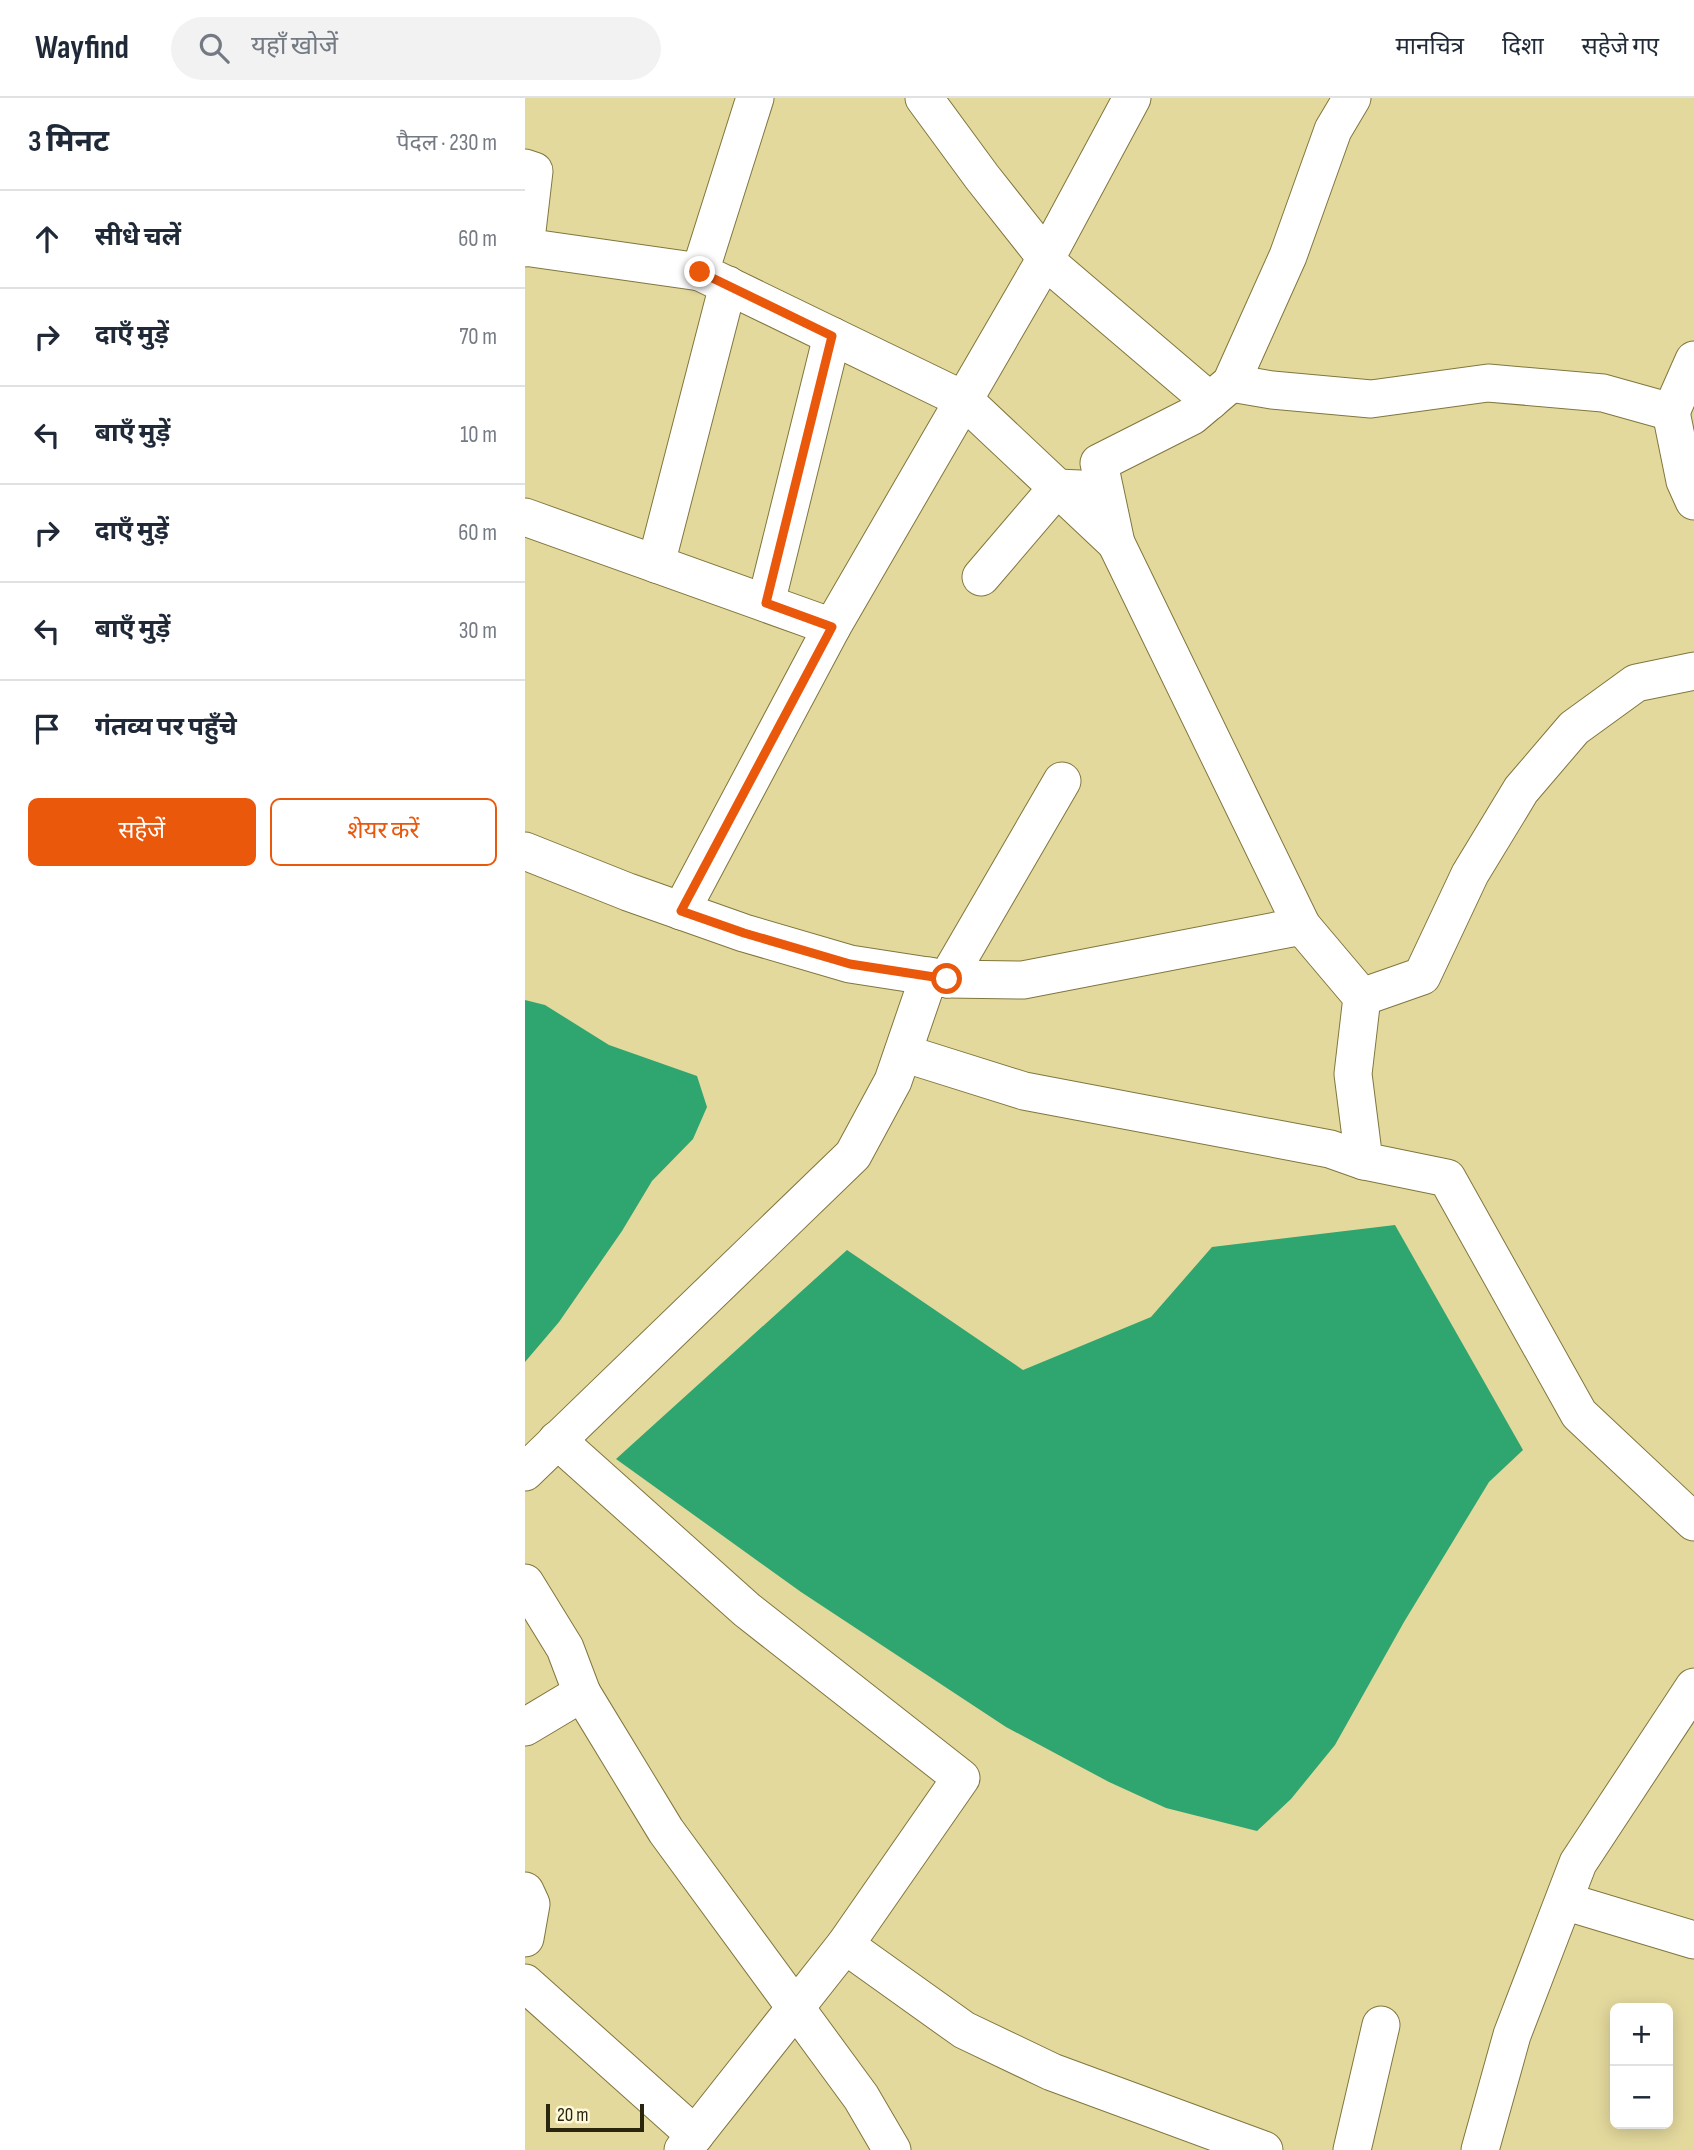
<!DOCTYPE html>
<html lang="hi">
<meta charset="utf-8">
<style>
body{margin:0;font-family:"Sofia Sans Condensed","Noto Sans Devanagari",sans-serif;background:#f2f2f3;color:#1f2937}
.controls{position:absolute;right:21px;bottom:21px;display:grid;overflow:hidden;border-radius:10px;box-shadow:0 4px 18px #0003}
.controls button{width:63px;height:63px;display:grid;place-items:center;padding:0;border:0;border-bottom:2px solid #e0e1e3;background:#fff;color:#1f2937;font:35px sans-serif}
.scale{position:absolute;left:21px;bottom:18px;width:98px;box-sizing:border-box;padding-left:7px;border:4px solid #2a260e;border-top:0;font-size:19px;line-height:24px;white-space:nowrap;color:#2a260e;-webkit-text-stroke:5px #fef9db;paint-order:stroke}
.stop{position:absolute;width:21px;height:21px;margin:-16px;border:5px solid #ea580c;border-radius:50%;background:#fff}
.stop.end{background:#ea580c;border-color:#fff;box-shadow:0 2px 7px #0008}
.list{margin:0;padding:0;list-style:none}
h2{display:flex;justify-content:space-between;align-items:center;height:91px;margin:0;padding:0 28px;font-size:30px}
h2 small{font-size:23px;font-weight:400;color:#747a83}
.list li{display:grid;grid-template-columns:46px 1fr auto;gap:21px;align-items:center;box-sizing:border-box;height:98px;padding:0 28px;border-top:2px solid #e0e1e3}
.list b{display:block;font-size:26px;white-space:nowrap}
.list em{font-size:23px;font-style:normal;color:#747a83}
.actions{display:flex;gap:14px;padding:21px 28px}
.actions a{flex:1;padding:16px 0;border:2px solid #ea580c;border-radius:10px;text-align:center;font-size:24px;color:#ea580c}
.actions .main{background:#ea580c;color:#fff}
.icon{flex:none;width:38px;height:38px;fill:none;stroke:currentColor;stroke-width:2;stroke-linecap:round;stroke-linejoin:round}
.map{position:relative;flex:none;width:1169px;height:2052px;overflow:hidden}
header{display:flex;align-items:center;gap:42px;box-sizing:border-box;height:98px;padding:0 35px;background:#fff;border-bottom:2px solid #e0e1e3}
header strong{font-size:33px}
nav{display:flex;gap:38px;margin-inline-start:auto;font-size:24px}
.search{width:490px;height:63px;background:#f2f2f3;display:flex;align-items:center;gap:18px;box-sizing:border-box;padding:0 24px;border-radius:38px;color:#747a83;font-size:26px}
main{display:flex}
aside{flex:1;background:#fff}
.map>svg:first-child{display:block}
.water{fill:#2fa56f}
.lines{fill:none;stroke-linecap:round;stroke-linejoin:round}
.street-casing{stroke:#81763d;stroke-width:39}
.street{stroke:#fff;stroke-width:37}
.route{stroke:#ea580c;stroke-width:9}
</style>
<header>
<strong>Wayfind</strong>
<div class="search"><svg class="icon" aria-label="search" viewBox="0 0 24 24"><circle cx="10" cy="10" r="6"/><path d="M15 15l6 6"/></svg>यहाँ खोजें</div>
<nav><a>मानचित्र</a><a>दिशा</a><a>सहेजे गए</a></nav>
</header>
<main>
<aside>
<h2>3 मिनट<small>पैदल · 230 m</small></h2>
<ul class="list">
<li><svg class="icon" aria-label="ahead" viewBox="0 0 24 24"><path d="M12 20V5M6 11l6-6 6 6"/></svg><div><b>सीधे चलें</b></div><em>60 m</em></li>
<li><svg class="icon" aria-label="right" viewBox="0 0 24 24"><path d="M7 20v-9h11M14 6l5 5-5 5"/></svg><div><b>दाएँ मुड़ें</b></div><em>70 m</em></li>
<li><svg class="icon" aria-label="left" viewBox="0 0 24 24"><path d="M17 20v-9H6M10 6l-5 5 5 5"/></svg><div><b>बाएँ मुड़ें</b></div><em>10 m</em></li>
<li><svg class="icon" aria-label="right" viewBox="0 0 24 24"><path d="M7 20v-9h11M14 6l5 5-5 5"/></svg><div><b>दाएँ मुड़ें</b></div><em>60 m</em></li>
<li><svg class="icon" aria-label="left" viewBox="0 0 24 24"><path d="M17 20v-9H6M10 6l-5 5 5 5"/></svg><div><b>बाएँ मुड़ें</b></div><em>30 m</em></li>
<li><svg class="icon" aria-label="arrive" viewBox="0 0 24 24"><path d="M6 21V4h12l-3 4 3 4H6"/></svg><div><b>गंतव्य पर पहुँचे</b></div></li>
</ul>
<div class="actions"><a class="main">सहेजें</a><a>शेयर करें</a></div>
</aside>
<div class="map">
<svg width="1169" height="2052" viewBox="0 0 1169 2052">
<rect width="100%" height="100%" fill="#e4d99d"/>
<g class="water">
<path d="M0,902l20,5 64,40 88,31 10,31 -14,32 -41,42 -30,50 -63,91 -34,40z"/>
<path d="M870,1127l128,225 -34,32 -85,140 -69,123 -44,54 -34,32 -91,-23 -57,-26 -103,-55 -205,-135 -185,-133 231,-209 176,120 128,-53 61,-70z"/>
</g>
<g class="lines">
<g class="street-casing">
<g id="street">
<path d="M230,0l-55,174 264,128 152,143"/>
<path d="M399,0l58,79 72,91 156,133"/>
<path d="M0,70l9,3 -9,77"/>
<path d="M0,149l175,25"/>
<path d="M706,285l41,7 99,9 117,-16 115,10 68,19 23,-52"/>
<path d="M1146,314l14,69 9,20"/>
<path d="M0,419l307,110 214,-369 86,-160"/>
<path d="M131,466l72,-279"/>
<path d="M456,479l76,-89 23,1"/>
<path d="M241,505l66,-267"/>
<path d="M0,753l103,41 116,41 106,31 97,15 76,1 279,-54 -186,-383 -17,-80 93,-47 39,-33 57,-127 45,-126 19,-32"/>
<path d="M156,813l151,-284"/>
<path d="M777,828l60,71 -9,77 11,87 83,17 132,236 115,108"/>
<path d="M422,881l115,-198"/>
<path d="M837,899l60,-21 48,-102 51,-84 53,-62 62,-45 58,-12"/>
<path d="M378,955l121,38 306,58 34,12"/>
<path d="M32,1342l190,170 214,168 -116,167 -162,205"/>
<path d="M0,1374l328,-317 40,-74 36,-105"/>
<path d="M0,1485l40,65 17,45 -57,34"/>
<path d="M57,1595l84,138 195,266 31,53"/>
<path d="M0,1793l6,13 -6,34"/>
<path d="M1039,1803l130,39"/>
<path d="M320,1847l119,85 88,42 212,78"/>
<path d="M0,1885l170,152"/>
<path d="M827,2052l29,-125"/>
<path d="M955,2052l32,-115 66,-172 116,-176"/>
</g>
</g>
<use href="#street" class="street"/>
</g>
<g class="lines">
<path class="route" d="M175,174l132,64 -66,267 66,24 -151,284 63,22 106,31 97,15"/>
</g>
</svg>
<div class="controls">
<button>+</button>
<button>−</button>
</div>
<div class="scale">20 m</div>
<div class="stop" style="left:422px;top:881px"></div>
<div class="stop end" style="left:175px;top:174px"></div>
</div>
</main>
